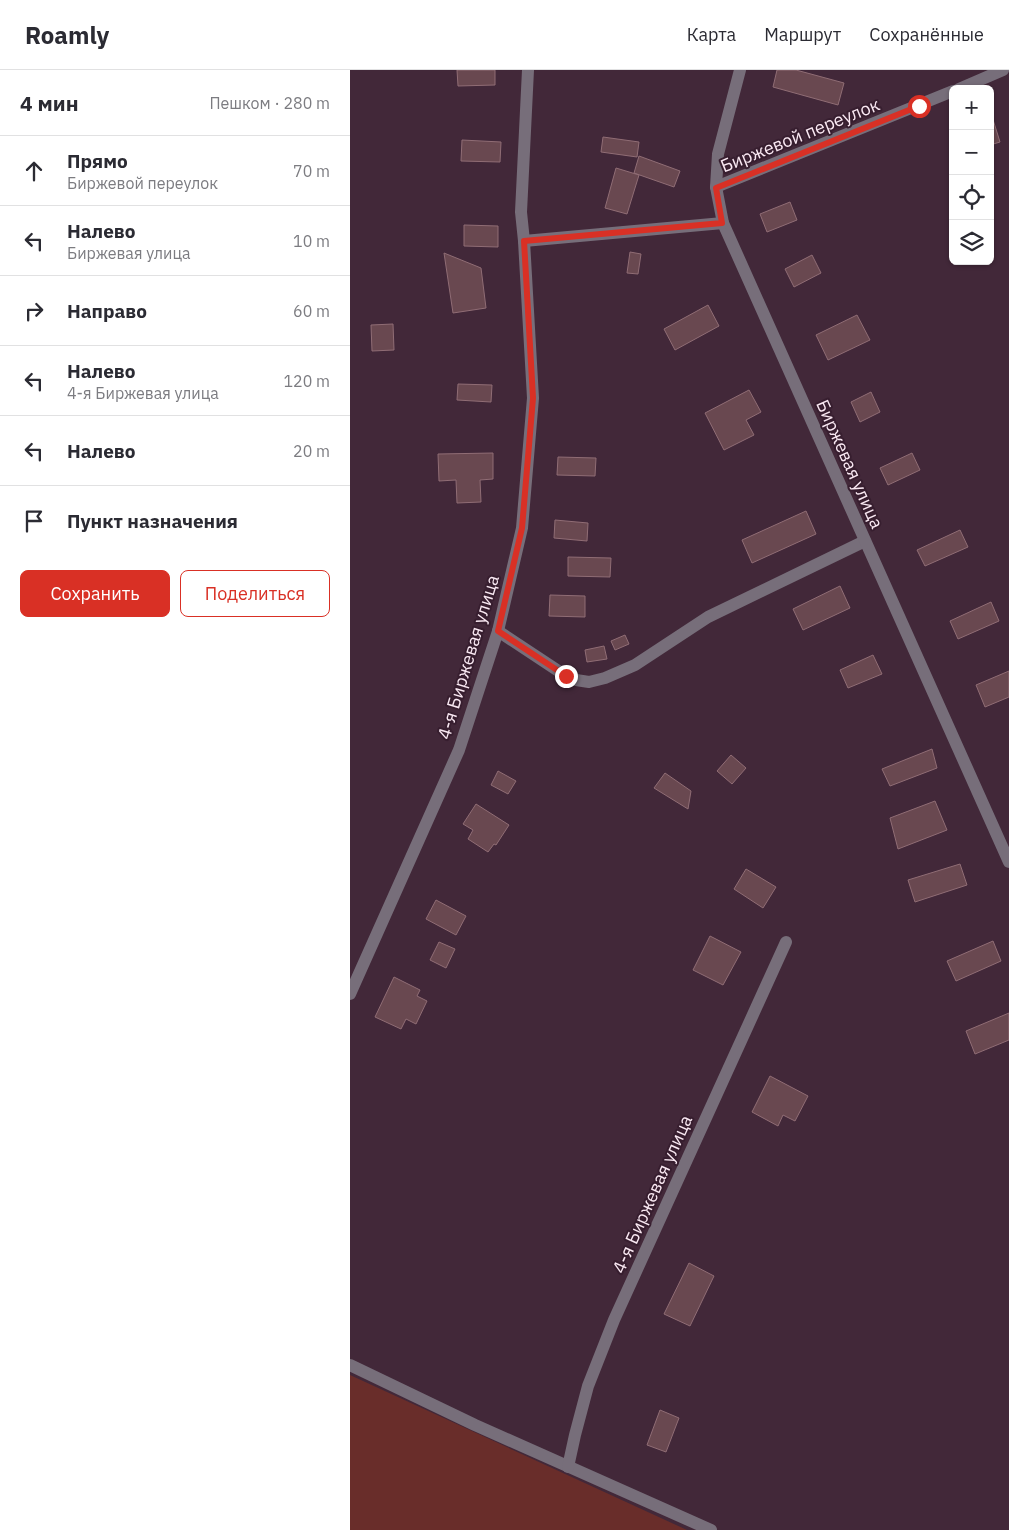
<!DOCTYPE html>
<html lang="ru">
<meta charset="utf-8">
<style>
body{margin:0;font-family:"IBM Plex Sans",sans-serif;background:#f7f7f7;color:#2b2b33}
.controls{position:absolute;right:15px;top:15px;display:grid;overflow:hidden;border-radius:8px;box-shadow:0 1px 4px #0004}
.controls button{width:45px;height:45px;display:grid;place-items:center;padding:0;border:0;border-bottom:1px solid #e1e1e2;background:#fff;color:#2b2b33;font:25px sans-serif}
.stop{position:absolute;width:15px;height:15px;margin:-11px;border:4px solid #d93025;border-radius:50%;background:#fff}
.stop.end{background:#d93025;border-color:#fff;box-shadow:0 1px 5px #0008}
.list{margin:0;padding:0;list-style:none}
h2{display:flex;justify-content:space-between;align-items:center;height:65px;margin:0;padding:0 20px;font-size:21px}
h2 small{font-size:16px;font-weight:400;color:#7c7c81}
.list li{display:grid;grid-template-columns:32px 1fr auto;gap:15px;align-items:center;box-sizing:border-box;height:70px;padding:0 20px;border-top:1px solid #e1e1e2}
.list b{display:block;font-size:19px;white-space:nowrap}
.list p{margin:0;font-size:16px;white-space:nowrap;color:#7c7c81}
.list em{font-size:16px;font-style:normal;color:#7c7c81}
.actions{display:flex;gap:10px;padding:15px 20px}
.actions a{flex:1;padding:11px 0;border:1px solid #d93025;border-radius:8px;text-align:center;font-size:18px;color:#d93025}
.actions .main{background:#d93025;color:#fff}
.icon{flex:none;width:28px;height:28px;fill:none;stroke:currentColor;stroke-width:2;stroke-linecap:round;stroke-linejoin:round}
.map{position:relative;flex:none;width:659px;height:1460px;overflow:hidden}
header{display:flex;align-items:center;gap:30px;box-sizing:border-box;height:70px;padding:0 25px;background:#fff;border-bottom:1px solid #e1e1e2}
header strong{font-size:24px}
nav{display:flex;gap:28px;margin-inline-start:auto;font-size:18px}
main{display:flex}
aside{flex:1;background:#fff}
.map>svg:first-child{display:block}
.green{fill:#692d2a}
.building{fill:#694850;stroke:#906d75}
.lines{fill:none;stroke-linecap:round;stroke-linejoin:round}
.service{stroke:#776e7a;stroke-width:12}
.minor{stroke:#776e7a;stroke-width:12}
.route{stroke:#d93025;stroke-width:6}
.labels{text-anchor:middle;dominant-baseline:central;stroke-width:4;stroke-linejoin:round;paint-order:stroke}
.street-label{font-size:18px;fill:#fae9f3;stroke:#371e2f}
</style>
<header>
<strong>Roamly</strong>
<nav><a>Карта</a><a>Маршрут</a><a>Сохранённые</a></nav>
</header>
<main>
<aside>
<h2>4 мин<small>Пешком · 280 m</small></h2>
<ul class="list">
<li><svg class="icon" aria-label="ahead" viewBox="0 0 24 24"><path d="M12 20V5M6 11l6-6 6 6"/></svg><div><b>Прямо</b><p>Биржевой переулок</p></div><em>70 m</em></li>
<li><svg class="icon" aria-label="left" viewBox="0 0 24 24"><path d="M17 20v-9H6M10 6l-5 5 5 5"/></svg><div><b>Налево</b><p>Биржевая улица</p></div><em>10 m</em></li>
<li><svg class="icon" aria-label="right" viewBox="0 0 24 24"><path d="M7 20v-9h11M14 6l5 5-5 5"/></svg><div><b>Направо</b></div><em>60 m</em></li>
<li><svg class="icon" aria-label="left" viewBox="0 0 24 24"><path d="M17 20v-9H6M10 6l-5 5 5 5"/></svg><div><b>Налево</b><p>4-я Биржевая улица</p></div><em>120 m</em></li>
<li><svg class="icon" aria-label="left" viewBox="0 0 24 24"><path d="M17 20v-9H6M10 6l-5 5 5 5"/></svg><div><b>Налево</b></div><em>20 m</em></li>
<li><svg class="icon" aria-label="arrive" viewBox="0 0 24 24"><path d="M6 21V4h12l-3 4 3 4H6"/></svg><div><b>Пункт назначения</b></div></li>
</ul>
<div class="actions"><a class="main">Сохранить</a><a>Поделиться</a></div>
</aside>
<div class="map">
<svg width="659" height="1460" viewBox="0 0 659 1460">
<rect width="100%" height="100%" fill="#422839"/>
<path class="green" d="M0,1305l337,155h-337z"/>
<g class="building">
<path d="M107,0h38v15l-37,1z"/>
<path d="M427,0h19l48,13 -6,22 -65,-18z"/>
<path d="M640,40l10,32 -10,3z"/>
<path d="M253,67l36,5 -2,15 -36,-5z"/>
<path d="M112,70l39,2 -1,20 -39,-1z"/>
<path d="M289,86l41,15 -6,16 -40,-14z"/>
<path d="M266,98l23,7 -12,39 -22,-6z"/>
<path d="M440,132l7,18 -30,12 -7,-18z"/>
<path d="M114,155l34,1v21l-34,-1z"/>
<path d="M280,182l11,2 -3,20 -11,-1z"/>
<path d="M94,183l37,15 5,40 -33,5z"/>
<path d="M462,185l9,18 -27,14 -9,-18z"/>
<path d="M358,235l11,21 -44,24 -11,-21z"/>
<path d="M507,245l13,25 -42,20 -12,-25z"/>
<path d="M43,254l1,26 -22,1 -1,-26z"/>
<path d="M108,314l34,1 -1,17 -34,-2z"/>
<path d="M399,320l12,22 -15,8 8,15 -30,15 -19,-37z"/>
<path d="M521,322l9,20 -20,10 -9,-20z"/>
<path d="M143,383v26l-13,1 1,22 -24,1 -1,-23 -17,1 -1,-27z"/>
<path d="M562,383l8,17 -32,15 -8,-17z"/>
<path d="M208,387l38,1 -1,18 -38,-1z"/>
<path d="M456,441l10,23 -64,29 -10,-23z"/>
<path d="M205,450l33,3 -1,18 -33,-3z"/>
<path d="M610,460l8,17 -43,19 -8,-16z"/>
<path d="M218,487l43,1 -1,19 -42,-1z"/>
<path d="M490,516l10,22 -47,22 -10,-21z"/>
<path d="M200,525l35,1v21l-36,-1z"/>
<path d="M641,532l8,19 -41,18 -8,-18z"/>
<path d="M275,565l4,9 -14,6 -4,-9z"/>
<path d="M254,576l3,13 -20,3 -2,-12z"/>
<path d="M523,585l9,19 -34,14 -8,-18z"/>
<path d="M659,601v26l-24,10 -9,-22z"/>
<path d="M582,679l5,19 -47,18 -8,-17z"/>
<path d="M381,685l15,13 -14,16 -15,-13z"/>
<path d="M148,701l18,10 -8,13 -17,-9z"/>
<path d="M315,703l26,18 -3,18 -34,-21z"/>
<path d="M585,731l12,29 -49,19 -8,-31z"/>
<path d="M126,734l33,21 -13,20 -2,-1 -6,8 -20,-13 5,-9 -10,-6z"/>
<path d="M610,794l7,21 -52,17 -7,-22z"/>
<path d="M396,799l30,18 -13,21 -29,-19z"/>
<path d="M86,830l30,16 -10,19 -30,-16z"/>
<path d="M360,866l31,16 -18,33 -30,-15z"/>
<path d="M643,871l8,20 -45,20 -9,-20z"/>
<path d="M89,872l16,7 -9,19 -16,-8z"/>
<path d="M44,907l26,13 -3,6 10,5 -11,23 -10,-5 -5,10 -26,-12z"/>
<path d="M659,943v27l-34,14 -9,-23z"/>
<path d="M420,1006l38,20 -13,25 -12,-6 -5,11 -26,-14z"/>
<path d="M339,1193l25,13 -24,50 -26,-12z"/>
<path d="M310,1340l19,8 -13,34 -19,-7z"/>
</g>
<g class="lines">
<path class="service" d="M148,561l68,45 10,4 13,2 16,-4 30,-13 73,-48 157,-76"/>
<g class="minor">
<path d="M390,0l-22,84 -2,33 7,36 286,639"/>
<path d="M609,19l44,-19"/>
<path d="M366,117l237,-96"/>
<path d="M174,171l199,-18"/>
<path d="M0,924l109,-244 39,-119 24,-103 11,-130 -9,-157 -3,-29 7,-142"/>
<path d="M0,1295l125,60 236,105"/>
<path d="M218,1397l7,-32 13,-49 26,-66 172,-378"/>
</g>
</g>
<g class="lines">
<path class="route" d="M216,606l-68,-45 24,-103 11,-130 -9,-157 198,-18 -6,-35 203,-82"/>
</g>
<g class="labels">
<g class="street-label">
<text transform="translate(450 65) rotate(-22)">Биржевой переулок</text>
<text transform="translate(500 394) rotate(66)">Биржевая улица</text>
<text transform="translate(118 587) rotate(-73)">4-я Биржевая улица</text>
<text transform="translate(302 1124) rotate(-66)">4-я Биржевая улица</text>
</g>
</g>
</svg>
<div class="controls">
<button>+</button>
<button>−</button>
<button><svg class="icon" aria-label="locate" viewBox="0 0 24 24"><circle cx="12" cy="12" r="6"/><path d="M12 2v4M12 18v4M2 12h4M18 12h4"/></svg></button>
<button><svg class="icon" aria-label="layers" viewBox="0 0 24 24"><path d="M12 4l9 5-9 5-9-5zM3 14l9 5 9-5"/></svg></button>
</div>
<div class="stop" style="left:569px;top:36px"></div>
<div class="stop end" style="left:216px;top:606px"></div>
</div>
</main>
